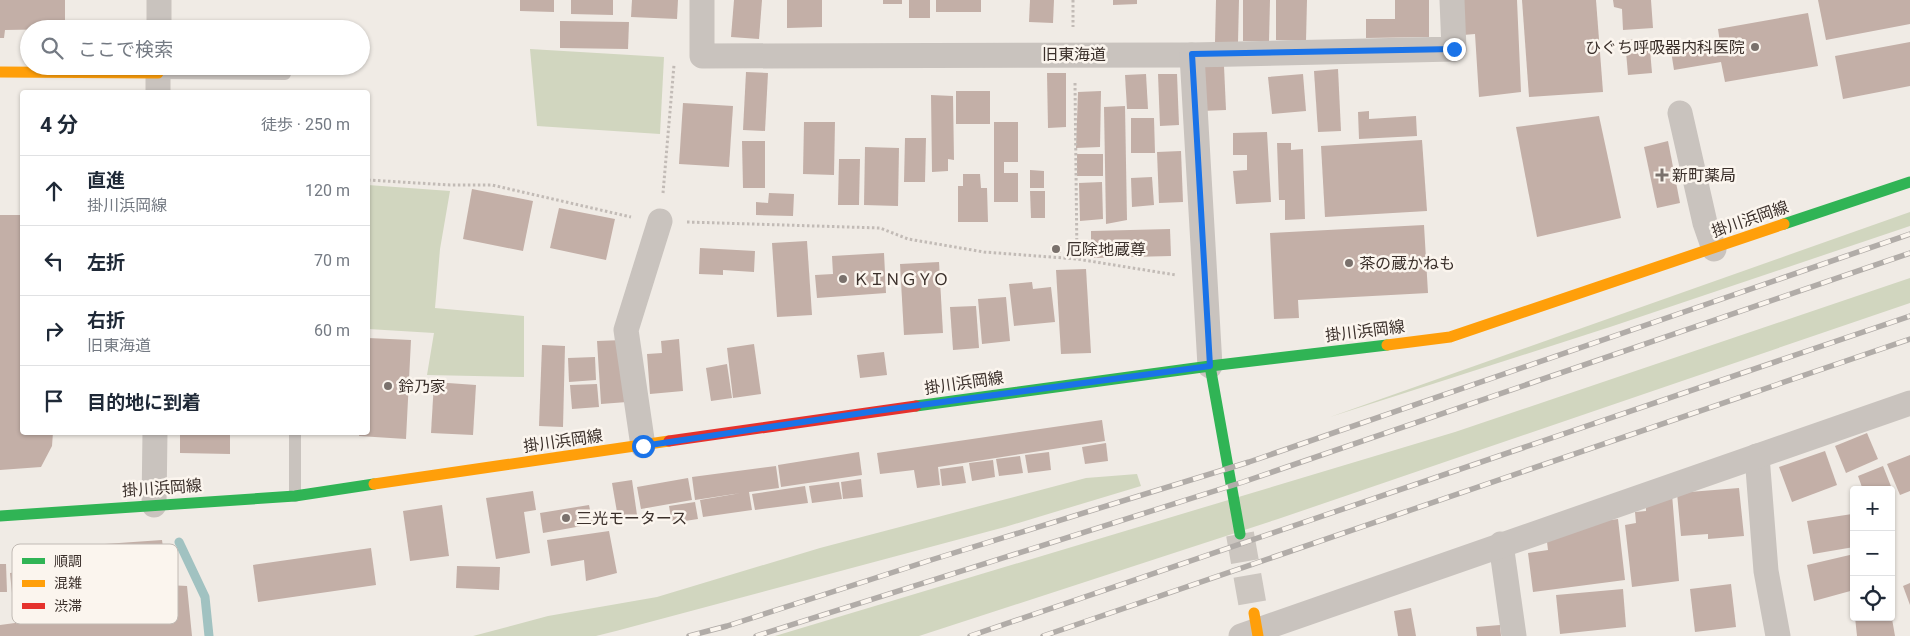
<!DOCTYPE html>
<html lang="ja">
<meta charset="utf-8">
<style>
body{margin:0;font-family:Roboto,"Noto Sans JP",sans-serif;background:#f2f2f3;color:#1f2937}
.controls{position:absolute;right:15px;bottom:15px;display:grid;overflow:hidden;border-radius:5px;box-shadow:0 1px 4px #0004}
.controls button{width:45px;height:45px;display:grid;place-items:center;padding:0;border:0;border-bottom:1px solid #e0e1e3;background:#fff;color:#1f2937;font:25px sans-serif}
.stop{position:absolute;width:15px;height:15px;margin:-11px;border:4px solid #1a73e8;border-radius:50%;background:#fff}
.stop.end{background:#1a73e8;border-color:#fff;box-shadow:0 1px 5px #0008}
.list{margin:0;padding:0;list-style:none}
h2{display:flex;justify-content:space-between;align-items:center;height:65px;margin:0;padding:0 20px;font-size:21px}
h2 small{font-size:16px;font-weight:400;color:#747a83}
.list li{display:grid;grid-template-columns:32px 1fr auto;gap:15px;align-items:center;box-sizing:border-box;height:70px;padding:0 20px;border-top:1px solid #e0e1e3}
.list b{display:block;font-size:19px;white-space:nowrap}
.list p{margin:0;font-size:16px;white-space:nowrap;color:#747a83}
.list em{font-size:16px;font-style:normal;color:#747a83}
.icon{flex:none;width:28px;height:28px;fill:none;stroke:currentColor;stroke-width:2;stroke-linecap:round;stroke-linejoin:round}
.map{position:relative;flex:none;width:1910px;height:636px;overflow:hidden}
.search{position:absolute;background:#fff;box-shadow:0 1px 4px #0004;left:20px;top:20px;width:350px;height:55px;display:flex;align-items:center;gap:12px;box-sizing:border-box;padding:0 18px;border-radius:28px;color:#747a83;font-size:19px}
.panel{position:absolute;background:#fff;box-shadow:0 1px 4px #0004;left:20px;top:90px;width:350px;height:345px;border-radius:5px}
.map>svg:first-child{display:block}
.green{fill:#d1d6bf}
.lines{fill:none;stroke-linecap:round;stroke-linejoin:round}
.stream{stroke:#a1c2c1;stroke-width:9}
.building{fill:#c3afa7}
.secondary-tunnel{stroke:#ccc6c0;stroke-width:28;stroke-dasharray:28 14;stroke-linecap:butt}
.path{stroke:#c2bbb6;stroke-width:3;stroke-dasharray:2.5 2.5;stroke-linecap:butt}
.lane{stroke:#c9c3be;stroke-width:12}
.street{stroke:#c9c3be;stroke-width:25}
.fast{stroke:#30b455;stroke-width:11}
.slow{stroke:#ff9f0a;stroke-width:11}
.jam{stroke:#e5322d;stroke-width:11}
.rail-casing{stroke:#b1aca8;stroke-width:5.5}
.rail{stroke:#fbf5ee;stroke-width:4;stroke-dasharray:11;stroke-linecap:butt}
.route{stroke:#1a73e8;stroke-width:6}
.poi-dot{fill:#7a716c;stroke:#fbf5ee;stroke-width:2}
.labels{text-anchor:middle;dominant-baseline:central;stroke-width:5;stroke-linejoin:round;paint-order:stroke}
.poi-label{font-size:16px;fill:#3b302b;stroke:#fbf5ee;text-anchor:start}
.street-label{font-size:16px;fill:#3b302b;stroke:#fbf5ee}
.key{fill:#fbf5ee;stroke:#c1bab4;stroke-width:1}
.key-label{font-size:14px;fill:#3b302b}
</style>
<div class="map">
<svg width="1910" height="636" viewBox="0 0 1910 636">
<rect width="100%" height="100%" fill="#f0ebe5"/>
<g class="green">
<path d="M530,49l134,8 -4,77 -123,-8z"/>
<path d="M368,185l82,6 -10,58 -5,59 89,8v61l-97,-2 7,-42 -66,-4z"/>
<path d="M1910,212v14l-300,101 -280,90z"/>
<path d="M1910,278v25l-632,216 -359,117h-144l680,-204z"/>
<path d="M1137,474l4,12 -136,41 -389,104 -20,5h-123l75,-20 109,-19 163,-49 266,-70z"/>
</g>
<g class="lines">
<path class="stream" d="M179,542l26,55 4,39"/>
</g>
<g class="building">
<path d="M0,0h65v29l-60,1 -1,8h-4z"/>
<path d="M520,0h34v12l-34,-1z"/>
<path d="M571,0h42v15l-42,-1z"/>
<path d="M632,0h46l-1,19 -46,-2z"/>
<path d="M734,0h28l-3,39 -28,-2z"/>
<path d="M787,0h35v27l-35,1z"/>
<rect x="883" y="0" width="19" height="4"/>
<rect x="909" y="0" width="21" height="18"/>
<rect x="936" y="0" width="45" height="12"/>
<path d="M1030,0h24l-1,23 -24,-1z"/>
<path d="M1113,0h24v4l-24,1z"/>
<path d="M1216,0h23l-1,42h-23z"/>
<path d="M1243,0h27l-1,41h-26z"/>
<path d="M1276,0h31l-1,41 -30,-1z"/>
<path d="M1395,0h34v37l-63,1v-19h29z"/>
<path d="M1463,0h54l4,92 -42,5 -4,-63 -12,1z"/>
<path d="M1522,0h74l7,92 -74,5z"/>
<path d="M1613,0h38l2,28 -30,2 -1,-21 -8,-2z"/>
<path d="M1818,0h92v24l-84,16z"/>
<path d="M1808,13l10,53 -93,16 -4,-20 -47,8 -3,-19 49,-8 -2,-14z"/>
<path d="M560,21l69,1 -1,27 -68,-1z"/>
<path d="M1649,38l3,35 -24,2 -3,-35z"/>
<path d="M1910,42v44l-67,13 -8,-43z"/>
<path d="M1224,66l2,44 -25,1 -2,-44z"/>
<path d="M1338,69l3,62 -23,1 -4,-61z"/>
<path d="M746,72l22,1 -3,58 -22,-1z"/>
<path d="M1047,73h19v54l-18,1z"/>
<path d="M1146,74l2,35h-21l-2,-34z"/>
<path d="M1158,74h19l2,51 -19,1z"/>
<path d="M1303,74l3,37 -34,3 -4,-37z"/>
<rect x="956" y="91" width="34" height="33"/>
<path d="M1101,91l-1,56 -24,1 2,-56z"/>
<path d="M931,95l22,1 1,64 -6,-1v12l-16,1z"/>
<path d="M683,103l50,3 -4,61 -50,-3z"/>
<path d="M1125,106l2,114 -21,4 -2,-117z"/>
<path d="M1369,111v8l47,-3 1,20 -58,3 -1,-27z"/>
<path d="M1599,116l22,102 -84,19 -21,-110z"/>
<path d="M1131,118h23l1,35h-24z"/>
<path d="M804,122h31l-1,53 -31,-1z"/>
<path d="M994,122h24v40h-14v11h14v29h-24z"/>
<path d="M1267,132l4,70 -35,2 -3,-33 14,-1v-15h-14v-22z"/>
<path d="M905,138h21l-1,44h-21z"/>
<path d="M1422,140l5,71 -102,6 -4,-71z"/>
<path d="M742,141h23v47h-22z"/>
<path d="M1668,141l12,62 -23,5 -13,-61z"/>
<path d="M1277,143h14v7l12,-1 2,70 -20,1v-20h-6z"/>
<path d="M865,147l34,1 -1,58 -34,-1z"/>
<path d="M1181,151l2,51 -24,1 -2,-51z"/>
<rect x="1077" y="154" width="26" height="22"/>
<path d="M839,159h21l-1,46h-21z"/>
<path d="M1030,170l14,1v17h-14z"/>
<path d="M963,174h17l1,14h6l1,34h-30v-36h5z"/>
<path d="M1152,177l2,28 -22,2 -1,-29z"/>
<path d="M1102,182l1,37 -23,2 -1,-38z"/>
<path d="M472,189l61,12 -10,50 -60,-12z"/>
<path d="M1030,191h15v27h-14z"/>
<path d="M769,193l25,1 -1,22 -37,-1v-13l12,1z"/>
<path d="M559,208l56,11 -9,41 -56,-12z"/>
<path d="M0,215h22v217h31l-1,14 -11,21 -41,3z"/>
<path d="M1424,225l4,68 -130,7 1,18 -25,1 -4,-86z"/>
<path d="M1170,229l1,27 -80,2v-27z"/>
<path d="M807,241l5,74 -35,2 -5,-74z"/>
<rect x="1051" y="245" width="10" height="8"/>
<path d="M700,248l55,3 -1,21 -31,-2v5l-24,-1z"/>
<path d="M884,253l2,40 -69,5 -2,-23 18,-1 -1,-18z"/>
<path d="M939,262l4,71 -39,2 -4,-71z"/>
<path d="M1086,269l5,84 -30,1 -5,-84z"/>
<path d="M1032,282l1,7 18,-2 4,35 -41,4 -5,-42z"/>
<path d="M1006,297l4,44 -28,3 -4,-45z"/>
<path d="M976,306l3,42 -26,2 -3,-43z"/>
<path d="M368,338l43,2 -5,99 -47,-3 1,-4h8z"/>
<path d="M679,339l4,52 -33,3 -3,-40 15,-1 -1,-12z"/>
<path d="M623,340l4,62 -26,2 -4,-63z"/>
<path d="M754,344l7,50 -28,4 -6,-50z"/>
<path d="M542,345l23,1 -2,81 -24,-1z"/>
<path d="M884,352l3,23 -27,3 -3,-23z"/>
<path d="M595,357l1,23 -27,2 -1,-24z"/>
<path d="M727,364l5,34 -21,3 -5,-33z"/>
<path d="M434,382l42,3 -3,50 -42,-2z"/>
<path d="M597,384l2,23 -27,2 -2,-24z"/>
<path d="M1102,420l3,21 -167,26 2,18 -23,3 -3,-18 -34,4 -3,-21z"/>
<path d="M180,432h50v22l-50,-1z"/>
<path d="M1867,433l11,26 -32,14 -11,-27z"/>
<path d="M1106,443l2,18 -23,3 -3,-17z"/>
<path d="M1825,451l12,34 -45,17 -13,-35z"/>
<path d="M859,452l3,23 -81,12 -3,-22z"/>
<path d="M1049,452l2,18 -23,3 -3,-18z"/>
<path d="M1910,455v36l-10,4 -13,-31z"/>
<path d="M1020,456l3,17 -24,3 -3,-17z"/>
<path d="M993,460l2,17 -23,4 -3,-18z"/>
<path d="M776,466l3,22 -30,4 3,18 -49,7 -3,-17 41,-7 -46,7 -3,-23z"/>
<path d="M963,466l3,17 -24,3 -2,-17z"/>
<path d="M1883,466l11,28 -3,1v-5h-28l-5,-14z"/>
<path d="M688,478l4,22 -51,9 -4,-22z"/>
<path d="M861,479l2,18 -20,2 -2,-17z"/>
<path d="M632,480l5,35 -19,3 -6,-35z"/>
<path d="M839,482l3,17 -30,4 -3,-17z"/>
<path d="M805,486l3,17 -53,7 -3,-16z"/>
<path d="M1739,488l5,48 -36,3v-5l-27,2 -4,-43z"/>
<path d="M533,491l3,19 -12,2 6,41 -34,6 -10,-61z"/>
<path d="M1672,494l7,87 -47,6 -7,-62 11,-2 -1,-11 11,-1v-7z"/>
<path d="M695,502l3,17 -26,4 -3,-17z"/>
<path d="M442,505l7,51 -39,5 -7,-50z"/>
<path d="M589,505l4,19 -50,9 -3,-20z"/>
<path d="M1852,514l2,33 -41,7 -6,-33z"/>
<path d="M1618,519l7,61 -92,12 -5,-39 20,-3 -2,-16 28,-9z"/>
<path d="M609,531l8,42 -31,8 -2,-21 -33,6 -4,-26z"/>
<path d="M162,540l6,45 19,1 5,50h-192v-11l15,-2 -5,-50 26,-3 -3,-21z"/>
<path d="M371,548l5,37 -118,17 -5,-37z"/>
<path d="M1854,554v36l-40,11 -7,-36z"/>
<path d="M0,564h6l1,28h-7z"/>
<path d="M457,566l43,1 -1,23 -43,-2z"/>
<path d="M1910,583v22l-7,-19z"/>
<path d="M1731,584l5,43 -41,5 -5,-43z"/>
<path d="M1623,589l3,38 -66,7 -4,-39z"/>
<path d="M1411,608l5,28h-18l-4,-25z"/>
<path d="M1891,613l4,23h-38l-2,-19h36z"/>
<path d="M1500,625l1,11h-24l-1,-9z"/>
</g>
<g class="lines">
<path class="secondary-tunnel" d="M1240,534l14,79"/>
<g class="path">
<path d="M1073,0v27"/>
<path d="M1075,83l2,176"/>
<path d="M368,180l82,5h42l139,32"/>
<path d="M663,193l11,-128"/>
<path d="M687,222l193,6 28,11 76,13 93,7 99,16"/>
</g>
<g class="lane">
<path d="M158,73l127,1"/>
<path d="M295,432v64"/>
</g>
<g class="street">
<path d="M702,0v56l490,-1 262,-6 -2,-49"/>
<path d="M159,29v-29"/>
<path d="M1192,55l18,311"/>
<path d="M158,92v-26"/>
<path d="M1680,113l25,110 9,26"/>
<path d="M643,446l-17,-116 34,-109"/>
<path d="M1757,456l9,115 12,65"/>
<path d="M154,505l1,-73"/>
<path d="M1501,544l13,92"/>
<path d="M1241,636l669,-233"/>
</g>
<g class="fast">
<path d="M1784,224l126,-42"/>
<path d="M1210,366l30,168"/>
<path d="M916,406l294,-40 177,-21"/>
<path d="M0,516l295,-20 79,-12"/>
</g>
<g class="slow">
<path d="M0,72l158,1"/>
<path d="M1387,345l63,-8 334,-113"/>
<path d="M374,484l295,-43"/>
<path d="M1254,613l4,23"/>
</g>
<path class="jam" d="M669,441l247,-35"/>
<g class="rail-casing">
<g id="rail">
<path d="M689,636l38,-10 204,-66 318,-98 661,-228"/>
<path d="M756,636l487,-154 667,-229"/>
<path d="M970,636l940,-320"/>
<path d="M1043,636l867,-297"/>
</g>
</g>
<use href="#rail" class="rail"/>
</g>
<g class="lines">
<path class="route" d="M643,446l233,-35 334,-45 -18,-312 262,-5"/>
</g>
<g class="poi-dot">
<circle cx="1755" cy="47" r="5"/>
<path d="M1659.5 167.5h5v5h5v5h-5v5h-5v-5h-5v-5h5z"/>
<circle cx="1056" cy="249" r="5"/>
<circle cx="1349" cy="263" r="5"/>
<circle cx="843" cy="279" r="5"/>
<circle cx="388" cy="386" r="5"/>
<circle cx="566" cy="518" r="5"/>
</g>
<g class="labels">
<g class="poi-label">
<text x="1745" y="47" text-anchor="end">ひぐち呼吸器内科医院</text>
<text x="1672" y="175">新町薬局</text>
<text x="1066" y="249">厄除地蔵尊</text>
<text x="1359" y="263">茶の蔵かねも</text>
<text x="853" y="279">ＫＩＮＧＹＯ</text>
<text x="398" y="386">鈴乃家</text>
<text x="576" y="518">三光モータース</text>
</g>
<g class="street-label">
<text x="1074" y="54">旧東海道</text>
<text transform="translate(1750 219) rotate(-19)">掛川浜岡線</text>
<text transform="translate(1365 331) rotate(-7)">掛川浜岡線</text>
<text transform="translate(964 383) rotate(-8)">掛川浜岡線</text>
<text transform="translate(563 441) rotate(-8)">掛川浜岡線</text>
<text transform="translate(162 488) rotate(-4)">掛川浜岡線</text>
</g>
</g>
<rect x="12" y="544" width="166" height="80" rx="8" class="key"/>
<rect x="22" y="558" width="23" height="6" fill="#30b455"/>
<rect x="22" y="580" width="23" height="7" fill="#ff9f0a"/>
<rect x="22" y="603" width="23" height="6" fill="#e5322d"/>
<g class="key-label">
<text x="54" y="566">順調</text>
<text x="54" y="588">混雑</text>
<text x="54" y="611">渋滞</text>
</g>
</svg>
<div class="controls">
<button>+</button>
<button>−</button>
<button><svg class="icon" aria-label="locate" viewBox="0 0 24 24"><circle cx="12" cy="12" r="6"/><path d="M12 2v4M12 18v4M2 12h4M18 12h4"/></svg></button>
</div>
<div class="stop" style="left:643px;top:446px"></div>
<div class="stop end" style="left:1454px;top:49px"></div>
<div class="search"><svg class="icon" aria-label="search" viewBox="0 0 24 24"><circle cx="10" cy="10" r="6"/><path d="M15 15l6 6"/></svg>ここで検索</div>
<section class="panel">
<h2>4 分<small>徒歩 · 250 m</small></h2>
<ul class="list">
<li><svg class="icon" aria-label="ahead" viewBox="0 0 24 24"><path d="M12 20V5M6 11l6-6 6 6"/></svg><div><b>直進</b><p>掛川浜岡線</p></div><em>120 m</em></li>
<li><svg class="icon" aria-label="left" viewBox="0 0 24 24"><path d="M17 20v-9H6M10 6l-5 5 5 5"/></svg><div><b>左折</b></div><em>70 m</em></li>
<li><svg class="icon" aria-label="right" viewBox="0 0 24 24"><path d="M7 20v-9h11M14 6l5 5-5 5"/></svg><div><b>右折</b><p>旧東海道</p></div><em>60 m</em></li>
<li><svg class="icon" aria-label="arrive" viewBox="0 0 24 24"><path d="M6 21V4h12l-3 4 3 4H6"/></svg><div><b>目的地に到着</b></div></li>
</ul>
</section>
</div>
